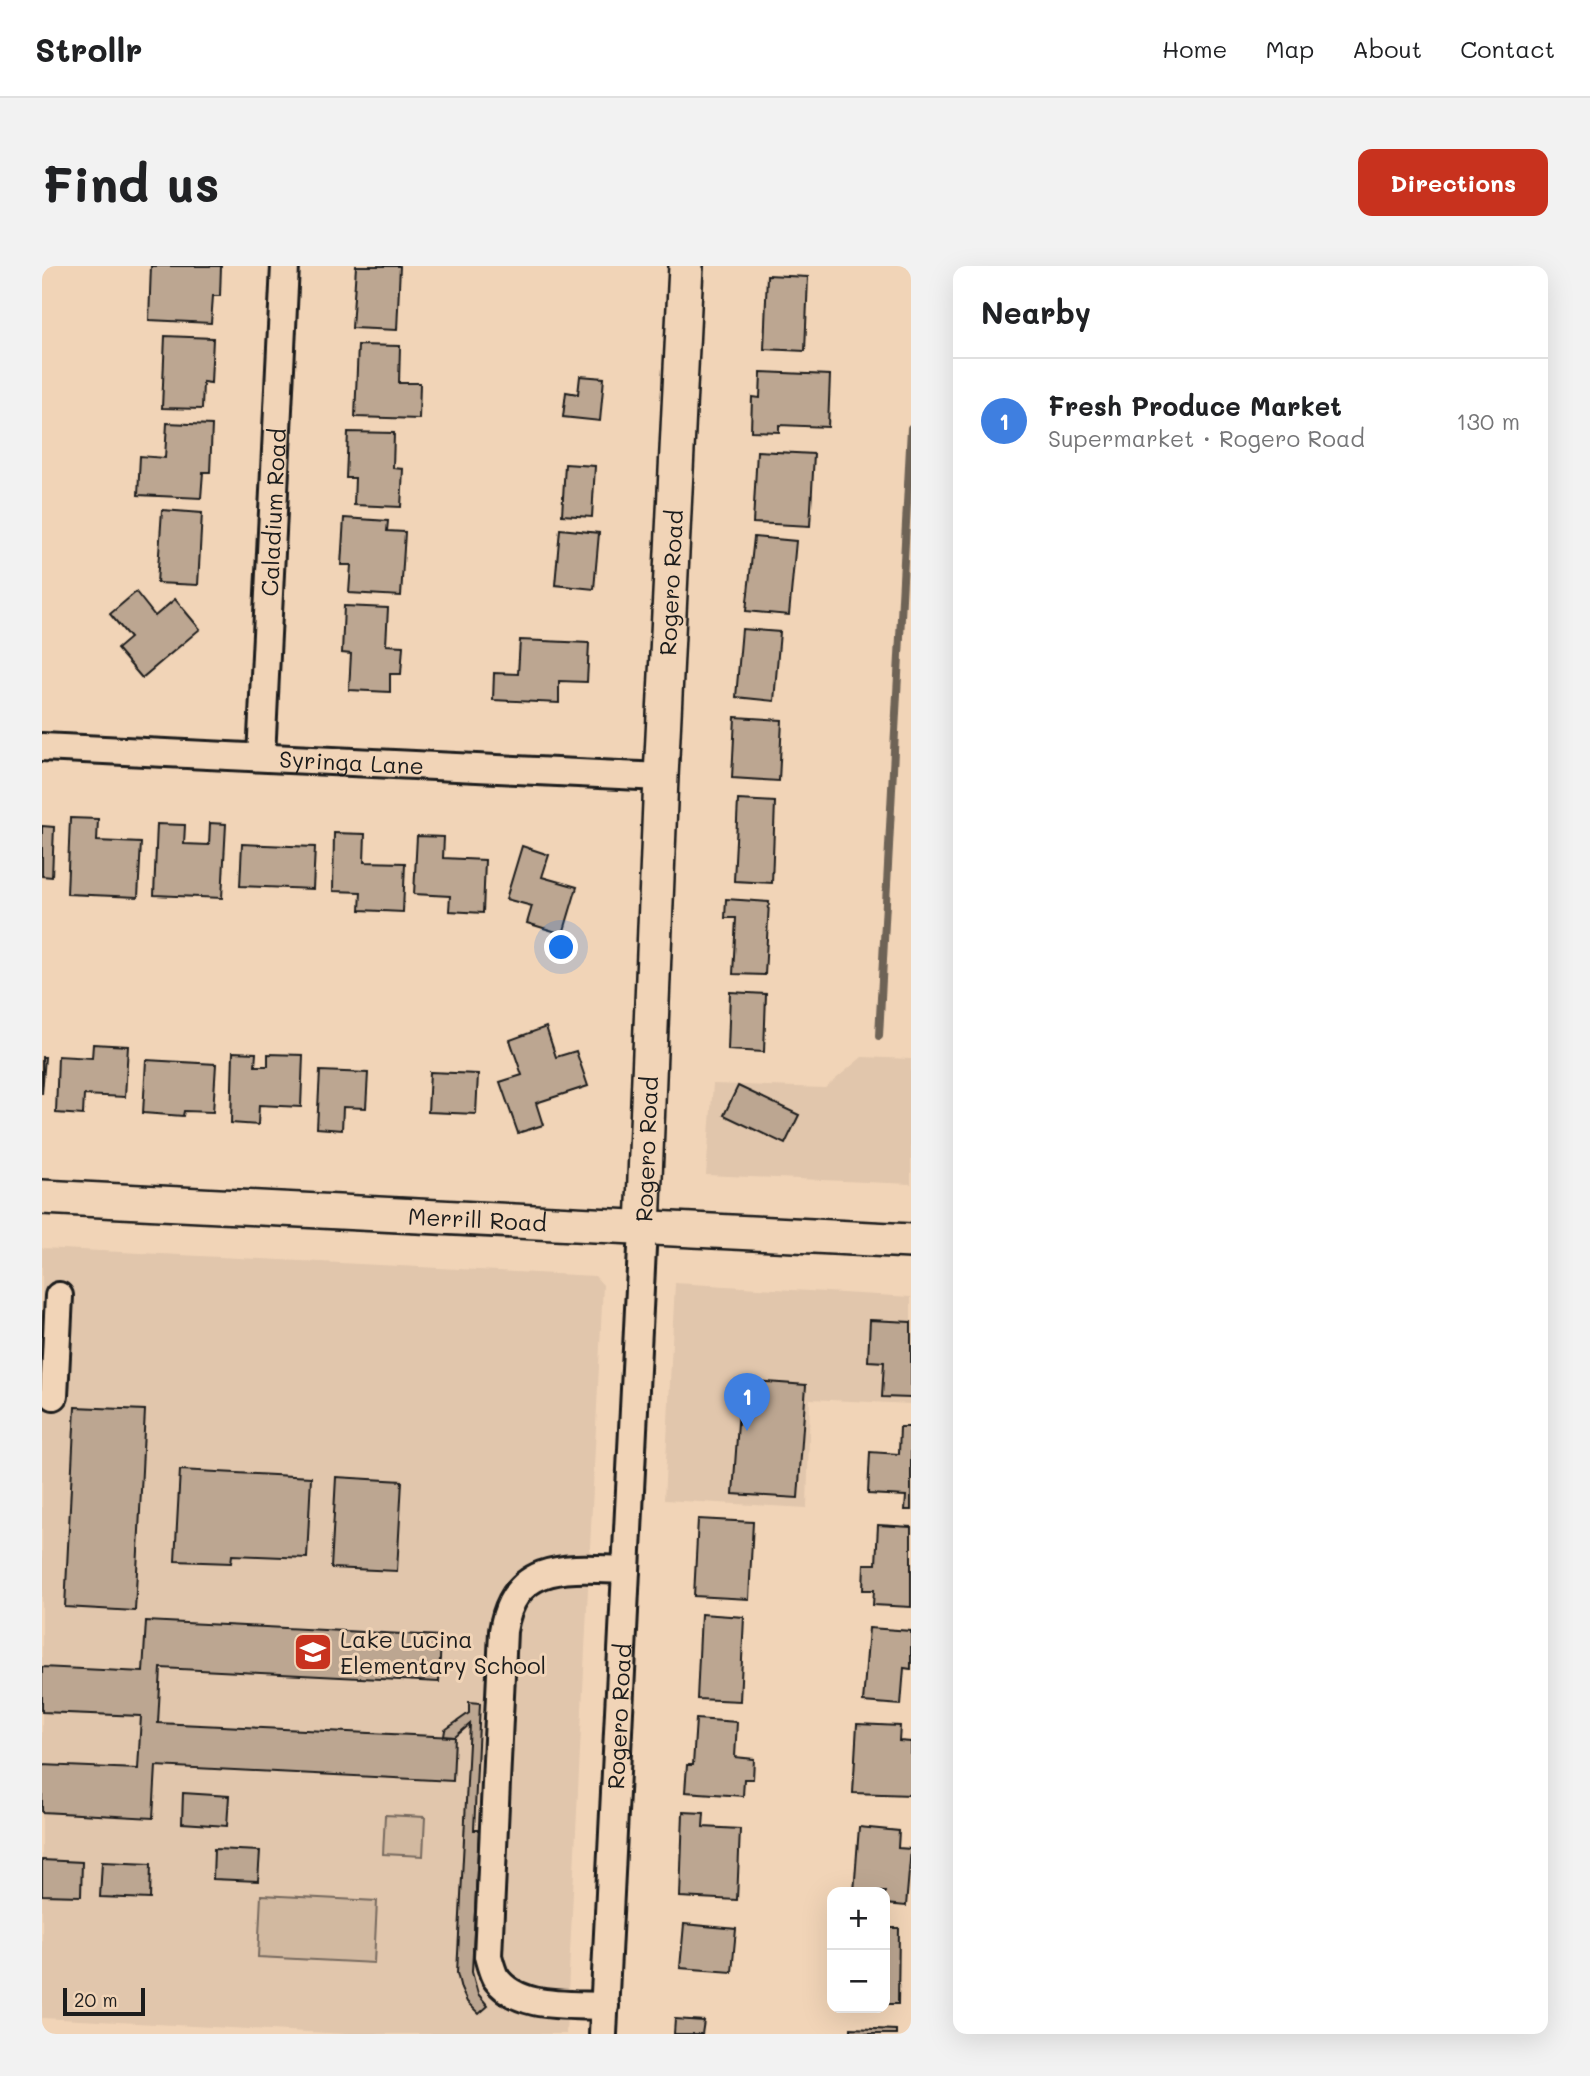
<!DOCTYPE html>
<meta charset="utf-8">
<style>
body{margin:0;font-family:Mali,sans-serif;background:#f2f2f2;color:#202124}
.controls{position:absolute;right:21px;bottom:21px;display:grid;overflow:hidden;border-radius:14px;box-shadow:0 7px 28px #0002}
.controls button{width:63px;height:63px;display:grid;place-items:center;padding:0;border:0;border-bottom:2px solid #e0e0e0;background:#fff;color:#202124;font:35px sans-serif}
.scale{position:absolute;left:21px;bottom:18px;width:82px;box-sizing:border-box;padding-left:7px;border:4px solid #1c1c1c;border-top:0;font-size:19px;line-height:24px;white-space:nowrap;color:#1c1c1c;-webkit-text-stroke:5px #f1d4b7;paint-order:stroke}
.you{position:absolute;left:520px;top:682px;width:24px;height:24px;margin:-18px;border:5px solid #fff;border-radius:50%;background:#1a73e8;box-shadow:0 0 0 10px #1a73e833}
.badge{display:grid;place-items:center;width:46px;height:46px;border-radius:50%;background:#c8321e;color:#fff;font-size:23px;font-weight:700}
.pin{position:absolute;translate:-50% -58px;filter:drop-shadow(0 2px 4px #0008)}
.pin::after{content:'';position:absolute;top:37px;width:24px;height:21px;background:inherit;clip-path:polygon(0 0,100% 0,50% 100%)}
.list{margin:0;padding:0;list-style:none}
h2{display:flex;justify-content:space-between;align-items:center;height:91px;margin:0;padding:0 28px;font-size:30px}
h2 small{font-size:23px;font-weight:400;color:#757577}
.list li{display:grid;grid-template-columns:46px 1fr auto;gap:21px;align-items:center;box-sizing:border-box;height:126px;padding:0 28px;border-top:2px solid #e0e0e0}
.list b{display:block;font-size:26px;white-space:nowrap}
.list p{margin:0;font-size:23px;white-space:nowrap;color:#757577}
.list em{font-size:23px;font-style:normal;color:#757577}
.map{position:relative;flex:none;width:869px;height:1768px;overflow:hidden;border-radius:14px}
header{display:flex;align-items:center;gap:42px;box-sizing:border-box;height:98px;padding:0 35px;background:#fff;border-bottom:2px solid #e0e0e0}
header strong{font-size:33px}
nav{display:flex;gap:38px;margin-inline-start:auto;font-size:24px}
.intro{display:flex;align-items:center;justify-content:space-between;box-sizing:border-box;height:168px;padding:0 42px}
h1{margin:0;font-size:49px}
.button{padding:18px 32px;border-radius:14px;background:#c8321e;color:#fff;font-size:24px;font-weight:700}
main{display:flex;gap:42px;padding:0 42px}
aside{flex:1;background:#fff;border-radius:14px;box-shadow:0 7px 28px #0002}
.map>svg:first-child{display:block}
.built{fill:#e1c6ac}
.green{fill:#d2b9a0;stroke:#776a5e;stroke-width:2}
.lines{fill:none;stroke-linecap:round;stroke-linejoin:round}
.stream{stroke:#6e6357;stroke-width:8}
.building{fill:#bca691;stroke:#1c1c1c;stroke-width:2}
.minor-casing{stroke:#1c1c1c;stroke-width:32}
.major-casing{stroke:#1c1c1c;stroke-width:38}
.minor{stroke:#f1d4b7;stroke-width:26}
.major{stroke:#f1d4b7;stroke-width:33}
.labels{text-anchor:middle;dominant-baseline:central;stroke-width:6;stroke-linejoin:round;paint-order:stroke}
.street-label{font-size:23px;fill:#1c1c1c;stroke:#f1d4b7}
.poi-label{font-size:23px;fill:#1c1c1c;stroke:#f1d4b7;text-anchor:start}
</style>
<header>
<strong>Strollr</strong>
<nav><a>Home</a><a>Map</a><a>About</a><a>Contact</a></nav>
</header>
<div class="intro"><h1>Find us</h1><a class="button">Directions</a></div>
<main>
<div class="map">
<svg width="869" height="1768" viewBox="0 0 869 1768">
<rect width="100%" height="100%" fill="#f1d4b7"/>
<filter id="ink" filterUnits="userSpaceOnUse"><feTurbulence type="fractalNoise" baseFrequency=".0143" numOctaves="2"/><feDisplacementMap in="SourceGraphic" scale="14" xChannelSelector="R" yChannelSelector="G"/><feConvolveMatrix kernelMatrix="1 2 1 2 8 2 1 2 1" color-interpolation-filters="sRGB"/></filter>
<g filter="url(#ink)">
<g class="built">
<path d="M820,791l49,2v125l-205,-9 7,-91 112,4z"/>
<path d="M0,982l553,28 8,9 -37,749h-220l-304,-16z"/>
<path d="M633,1017l236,14v107l-101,-5 -3,109 -143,-8z"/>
</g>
<g class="green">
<path d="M343,1549l40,2 -2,39 -40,-2z"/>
<path d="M219,1629l116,6 -3,62 -116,-6z"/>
</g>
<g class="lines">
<path class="stream" d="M837,770l32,-608"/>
</g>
<g class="building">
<path d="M109,0h70l-1,30h-7l-2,27 -62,-3z"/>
<path d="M314,0h44l-3,64 -45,-2z"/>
<path d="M725,9l41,2 -3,74 -41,-2z"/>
<path d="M123,70l48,2 -2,45 -8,-1 -1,27 -40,-1z"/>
<path d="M316,79l42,1 -1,37h21l-1,36 -64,-2z"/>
<path d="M719,106l69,3 -2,52 -49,-2v7l-28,-1 1,-34 8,1z"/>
<path d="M538,110l24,2 -4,43 -37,-4 3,-25 12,2z"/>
<path d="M125,157l45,2 -2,47h-7l-2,26 -63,-3 2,-39 25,2z"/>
<path d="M306,166l46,1 -1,35 10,1 -2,38 -47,-2 1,-27h-9z"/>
<path d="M715,185l57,3 -4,72 -57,-3z"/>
<path d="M523,198l30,2 -3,51 -30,-2z"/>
<path d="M120,244l40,3 -4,72 -41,-2z"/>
<path d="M302,252l44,3 -1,10 18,1 -4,64 -52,-3 2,-28h-10z"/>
<path d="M518,263l39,4 -5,56 -39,-4z"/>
<path d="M712,271l42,4 -7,74 -43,-4z"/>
<path d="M94,326l19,24 20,-17 25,30 -58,49 -25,-29 13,-11 -20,-24z"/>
<path d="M302,340l44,2 -2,37 17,1 -2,28h-11v18l-41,-2 2,-36 -9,-1z"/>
<path d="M700,363l38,3 -6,69 -38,-4z"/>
<path d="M478,374l69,3 -2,39 -28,-1v22l-66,-3 1,-27 24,1z"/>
<path d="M693,451l47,3 -3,61 -47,-3z"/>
<path d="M696,534l37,2 -3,81 -38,-2z"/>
<path d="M28,552l28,1 -1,22 44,2 -3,54 -71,-3z"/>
<path d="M168,557l16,1 -4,74 -68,-3 3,-71 28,1 -1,19 25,1z"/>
<path d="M0,560l12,1 -2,50 -10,-1z"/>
<path d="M292,567l31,1 -1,28 41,1 -2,49 -43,-2 1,-18 -28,-1z"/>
<path d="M375,570l27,1 -1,21 42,2 -2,53 -34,-2 1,-15 -36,-2z"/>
<path d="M200,578l73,3 -2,42 -73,-3z"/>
<path d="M480,580l27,9 -7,22 35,10 -14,47 -36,-11 5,-17 -26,-7z"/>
<path d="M684,633l43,3 -4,73 -32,-1 3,-56h-11z"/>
<path d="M688,726l36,2 -2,58 -36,-2z"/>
<path d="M504,761l10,30 20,-6 12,35 -52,17 7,22 -25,8 -18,-51 22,-7 -12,-35z"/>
<path d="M51,778l35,2 -3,51 -41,-2 -1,20 -27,-2 2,-57 34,2z"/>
<path d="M191,786l23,1 -1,13h13v-12l35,1 -2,52 -42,-2 -1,20 -27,-2z"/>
<path d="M0,791h3l-3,37z"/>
<path d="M104,794l70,4 -3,48 -29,-1 -1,5 -40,-3z"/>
<path d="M278,805l48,2 -2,35 -23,-1 -1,23 -25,-2z"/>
<path d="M388,806l48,2 -2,40 -48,-2z"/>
<path d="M696,820l61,29 -14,29 -61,-29z"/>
<path d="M828,1054l41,2v76l-29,-1 2,-35 -16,-1z"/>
<path d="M699,1114l65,5 -8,113 -65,-4z"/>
<path d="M33,1141l70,3 -10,201 -70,-4z"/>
<path d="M858,1161h11v83h-6l1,-14 -38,-2 2,-42 29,2z"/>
<path d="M138,1204l131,7 -4,81 -75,-3 -1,8 -56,-2z"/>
<path d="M294,1211l66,4 -5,90 -66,-3z"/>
<path d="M656,1253l55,3 -4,77 -55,-3z"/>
<path d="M836,1259l33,2v80l-38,-2 1,-15h-11l1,-26h12z"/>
<path d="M659,1348l43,3 -4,84 -43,-2z"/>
<path d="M104,1355l295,15 -2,46 -278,-14 -3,55 297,14 -2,44 -297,-15 -3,52 -111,-6v-47l96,4 3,-53 -99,-4v-45l101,5z"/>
<path d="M827,1362l42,3v38l-7,-1 -3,37 -38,-3z"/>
<path d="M427,1436l11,1 -6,127h5l-7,142 6,22 10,12 -9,8 -12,-12 -6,-13 -4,-16 13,-249 -15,13 -11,-1 1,-6 24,-17z"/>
<path d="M654,1453l41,3 -2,35 19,2 -1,20h-9l-1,17 -58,-4 2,-27h6z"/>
<path d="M815,1458l43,2 -1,15 12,1v53l-58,-2z"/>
<path d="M141,1527l46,3 -2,30 -45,-3z"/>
<path d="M641,1546l21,1 -1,14 37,2 -3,71 -57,-3z"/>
<path d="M817,1561l40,4 -1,17 13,1 -5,57 -21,-2v-12h-31z"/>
<path d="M172,1583l46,2 -2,30 -45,-2z"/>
<path d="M0,1594l40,2 -1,34 -39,-1z"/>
<path d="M60,1596l49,2 -1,35 -50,-2z"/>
<path d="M642,1658l52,5 -4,43 -52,-4z"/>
<path d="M843,1662h14l-1,76h-13z"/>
<path d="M633,1753l29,2 -2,13h-28z"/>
<path d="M809,1762l45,2v4h-45z"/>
</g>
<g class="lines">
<g class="minor-casing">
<g id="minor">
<path id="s1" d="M0,481l619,30"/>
<path id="s2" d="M219,491l24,-491"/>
<path d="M12,1130l5,-100"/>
<path d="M563,1740c-35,-2 -88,4 -110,-29 -3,-6 -5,-14 -7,-21l15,-325c11,-71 66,-63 123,-61"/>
<path id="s3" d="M561,1768l40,-806"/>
</g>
</g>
<g class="major-casing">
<g id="major">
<path id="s4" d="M0,931l869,44"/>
<path id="s5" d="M601,962l18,-451 25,-511"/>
</g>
</g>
<use href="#minor" class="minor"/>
<use href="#major" class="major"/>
</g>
</g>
<defs>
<g id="school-square" transform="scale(2.0125)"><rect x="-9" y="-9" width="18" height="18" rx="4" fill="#c8321e" stroke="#f1d4b7"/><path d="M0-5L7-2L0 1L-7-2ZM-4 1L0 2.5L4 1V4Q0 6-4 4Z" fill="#fff"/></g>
</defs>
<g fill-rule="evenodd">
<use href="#school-square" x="271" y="1386"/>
</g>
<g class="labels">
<g class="street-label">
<text stroke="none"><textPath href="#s2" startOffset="245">Caladium Road</textPath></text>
<text stroke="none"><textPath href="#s5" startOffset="646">Rogero Road</textPath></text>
<text stroke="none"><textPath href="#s1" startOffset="310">Syringa Lane</textPath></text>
<text stroke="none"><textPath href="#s5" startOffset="79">Rogero Road</textPath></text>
<text stroke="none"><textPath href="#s4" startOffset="436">Merrill Road</textPath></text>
<text stroke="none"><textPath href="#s3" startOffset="318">Rogero Road</textPath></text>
</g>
<g class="poi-label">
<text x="298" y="1373">Lake Lucina<tspan x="298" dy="26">Elementary School</tspan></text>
</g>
</g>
</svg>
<div class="controls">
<button>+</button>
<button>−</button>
</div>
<div class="scale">20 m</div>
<div class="you"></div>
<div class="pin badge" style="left:705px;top:1165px;background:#3f7fe0">1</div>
</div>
<aside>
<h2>Nearby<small></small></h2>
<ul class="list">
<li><span class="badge" style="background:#3f7fe0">1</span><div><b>Fresh Produce Market</b><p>Supermarket · Rogero Road</p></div><em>130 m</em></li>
</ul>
</aside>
</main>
